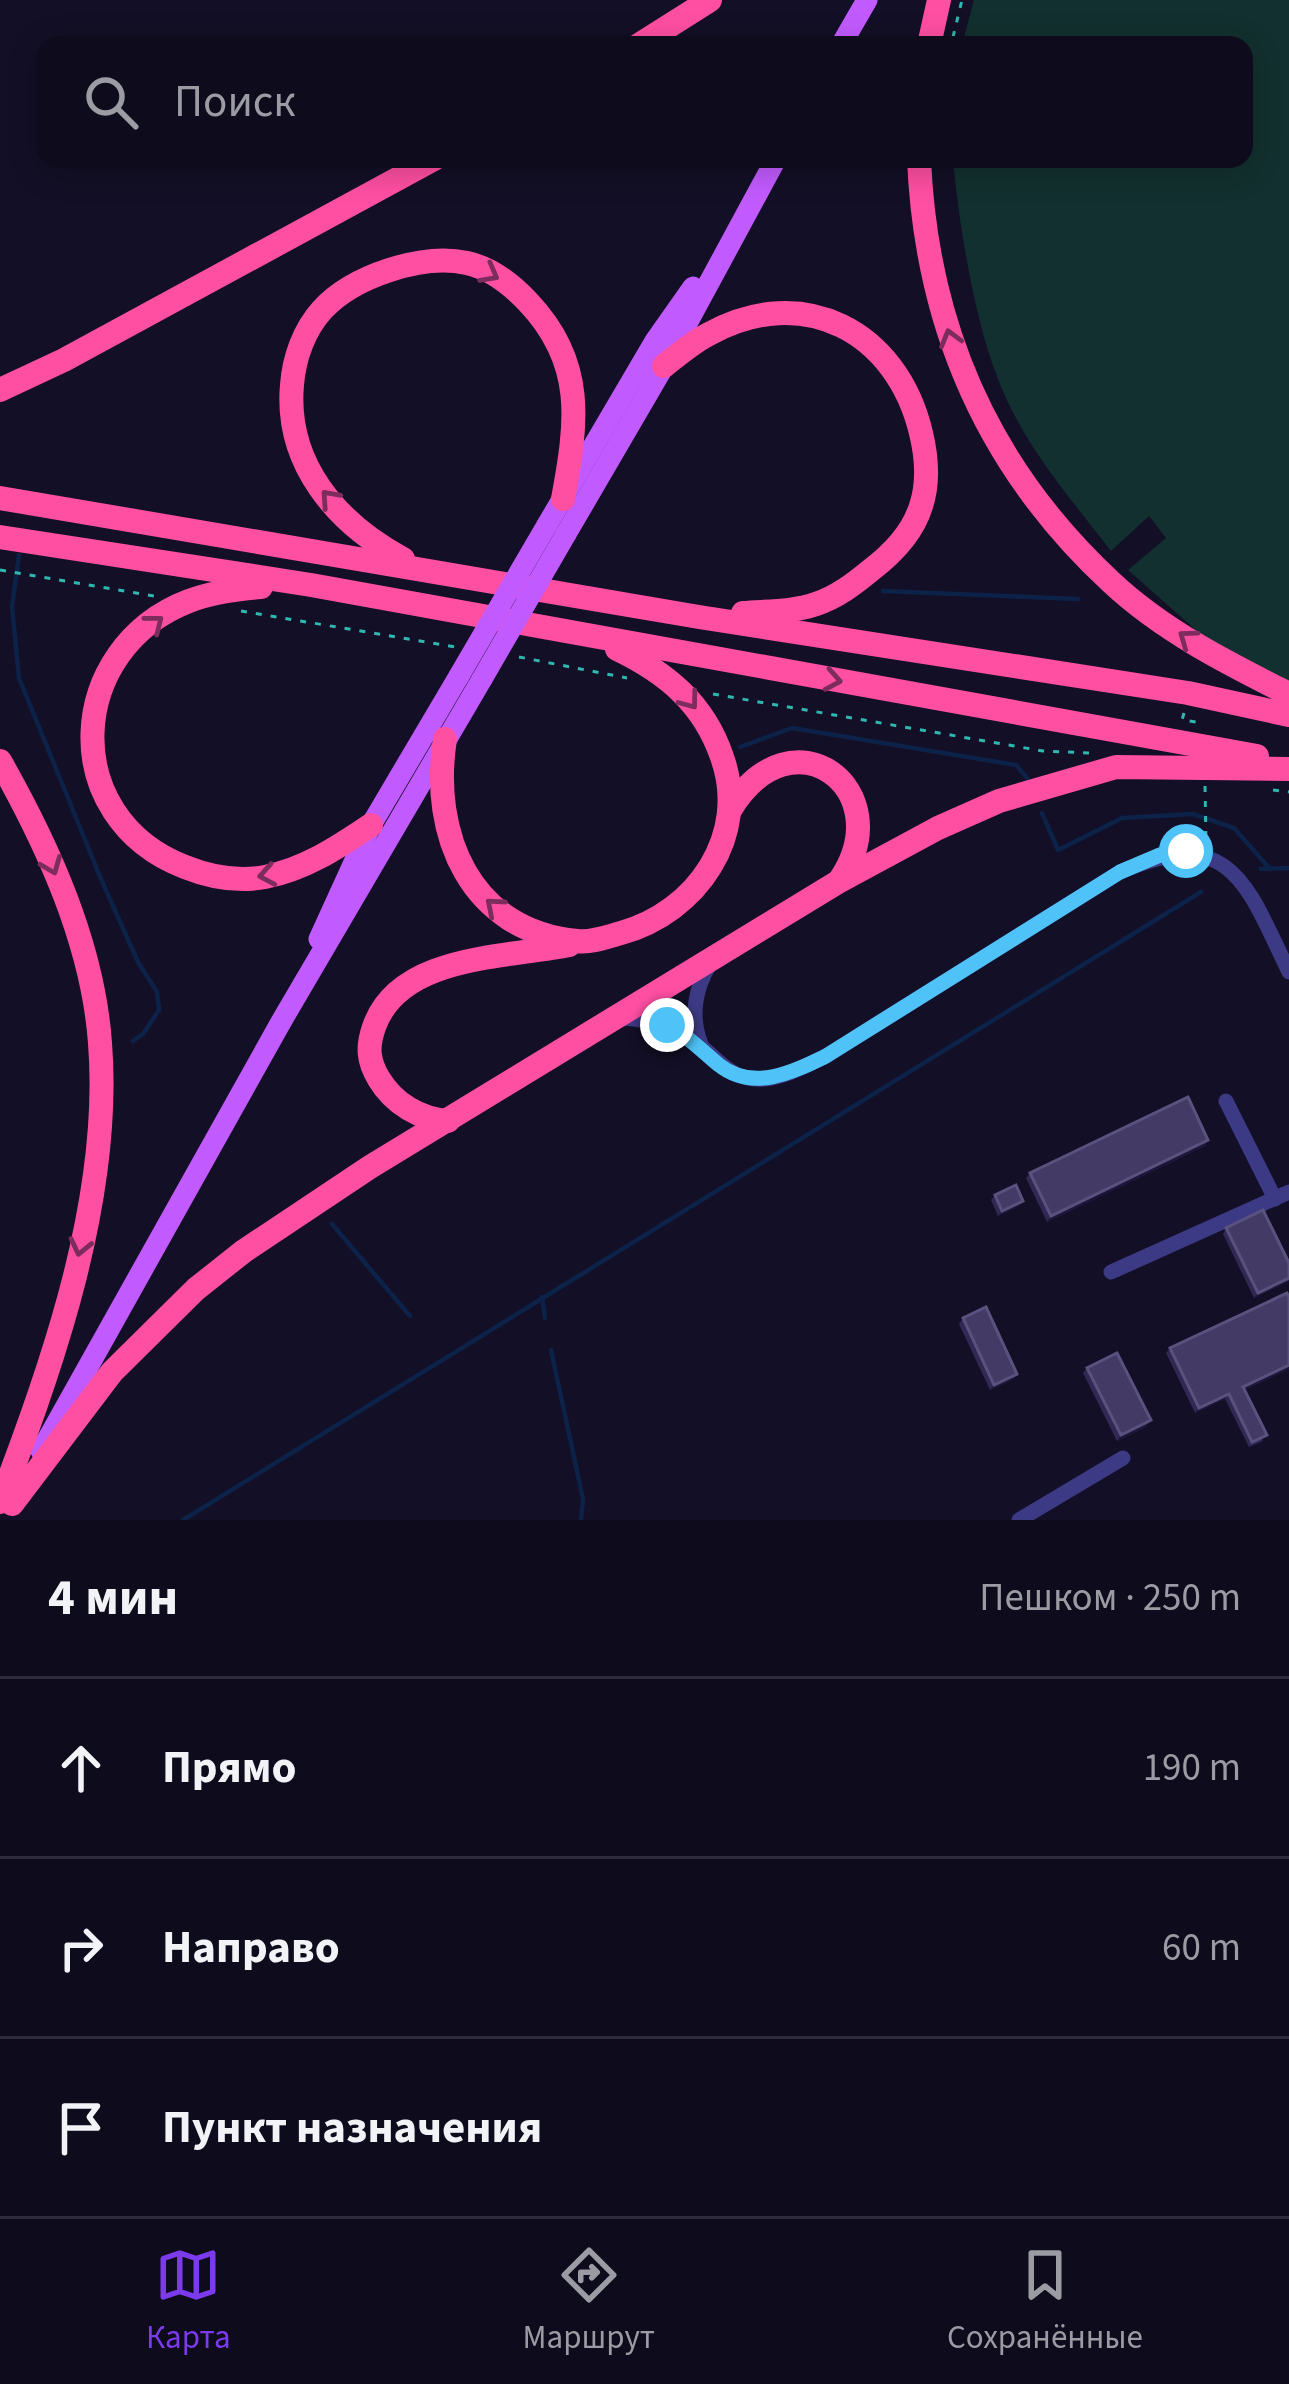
<!DOCTYPE html>
<html lang="ru">
<meta charset="utf-8">
<style>
body{margin:0;font-family:"Source Sans 3",sans-serif;background:#171425;color:#f1f3f6}
.stop{position:absolute;width:36px;height:36px;margin:-27px;border:9px solid #4fc3f7;border-radius:50%;background:#fff}
.stop.end{background:#4fc3f7;border-color:#fff;box-shadow:0 3px 12px #0008}
.list{margin:0;padding:0;list-style:none}
h2{display:flex;justify-content:space-between;align-items:center;height:156px;margin:0;padding:0 48px;font-size:51px}
h2 small{font-size:39px;font-weight:400;color:#9b9ba3}
.list li{display:grid;grid-template-columns:78px 1fr auto;gap:36px;align-items:center;box-sizing:border-box;height:180px;padding:0 48px;border-top:3px solid #2e2b3b}
.list b{display:block;font-size:45px;white-space:nowrap}
.list em{font-size:39px;font-style:normal;color:#9b9ba3}
.icon{flex:none;width:66px;height:66px;fill:none;stroke:currentColor;stroke-width:2;stroke-linecap:round;stroke-linejoin:round}
.map{position:relative;flex:none;width:1289px;height:1520px;overflow:hidden}
.search{position:absolute;background:#0e0b1c;box-shadow:0 6px 30px #0003;left:36px;right:36px;top:36px;height:132px;display:flex;align-items:center;gap:30px;box-sizing:border-box;padding:0 42px;border-radius:24px;color:#9b9ba3;font-size:45px}
.sheet{height:696px;background:#0e0b1c}
nav{display:flex;justify-content:space-around;align-items:center;box-sizing:border-box;height:168px;border-top:3px solid #2e2b3b;background:#0e0b1c;font-size:33px;color:#9b9ba3}
nav a{display:grid;justify-items:center;gap:6px}
nav .on{color:#7c3aed}
.map>svg:first-child{display:block}
.green{fill:#12302f}
.lines{fill:none;stroke-linecap:round;stroke-linejoin:round}
.stream{stroke:#0c2248;stroke-width:4.5}
.path{stroke:#2fb8b0;stroke-width:3;stroke-dasharray:6 9;stroke-linecap:butt}
.minor{stroke:#3d3a85;stroke-width:15}
.major{stroke:#c25bff;stroke-width:21}
.highway{stroke:#ff4fa3;stroke-width:24}
.major-bridge{stroke:#c25bff;stroke-width:21}
.wall{fill:#312854}
.shaded-wall{fill:#1d163a}
.building{fill:#433a66;stroke:#5a527e;stroke-width:3}
.oneway{stroke:#7d2c5e}
.route{stroke:#4fc3f7;stroke-width:15}
</style>
<div class="map">
<svg width="1289" height="1520" viewBox="0 0 1289 1520">
<rect width="100%" height="100%" fill="#130f26"/>
<path class="green" d="M974,0h315v683l-82,-43 -79,-70 38,-32 -17,-22 -38,35c-41,-53 -89,-108 -113,-172 -24,-61 -39,-154 -45,-220h291v-114h-282z"/>
<g class="lines">
<g class="stream">
<path d="M19,555l-7,52 7,71 82,201 37,83 19,30 2,18 -16,24 -10,7"/>
<path d="M883,591l195,8"/>
<path d="M740,747l52,-19 224,37 11,13"/>
<path d="M1042,813l16,37 64,-32 71,-4 41,14 36,41"/>
<path d="M1261,869l28,-1"/>
<path d="M332,1224l78,92"/>
<path d="M542,1297l3,21"/>
<path d="M551,1350l32,149 -2,21"/>
<path d="M183,1520l1018,-628"/>
</g>
<g class="path">
<path d="M953,37l9,-37"/>
<path d="M0,570l154,26"/>
<path d="M241,611l215,36"/>
<path d="M519,657l108,21"/>
<path d="M713,694l330,57 46,2"/>
<path d="M1184,713l-2,7 14,2 -1,5"/>
<path d="M1205,786l1,56"/>
<path d="M1273,790l16,2"/>
</g>
<g class="minor">
<path d="M619,1018c27,1 50,6 73,21 24,16 37,43 72,40 22,-2 43,-14 62,-23l294,-184c111,-48 126,11 169,100"/>
<path d="M701,1044c-11,-27 -6,-56 9,-80"/>
<path d="M1226,1101l49,98"/>
<path d="M1111,1272l178,-80"/>
<path d="M1019,1520l104,-62"/>
</g>
<g class="major">
<path d="M841,45l26,-45"/>
<path d="M547,525l108,-184 38,-54"/>
<path d="M566,534l98,-168 112,-207"/>
<path d="M319,939l52,-114 88,-149"/>
<path d="M41,1451l240,-429 201,-343"/>
</g>
<g class="highway">
<path d="M639,45l71,-45"/>
<path d="M929,45l10,-45"/>
<path d="M919,159c7,167 69,309 192,423 51,48 116,81 178,112"/>
<path d="M664,366c14,-11 29,-24 45,-32 94,-52 188,-3 212,99 6,25 8,49 0,73 -8,26 -29,48 -50,64 -17,14 -34,27 -55,34 -23,8 -49,7 -73,9"/>
<path d="M0,390l64,-30 370,-201"/>
<path d="M0,498l699,119 489,76 101,22"/>
<path d="M0,537l311,48 946,171"/>
<path d="M403,559c-67,-36 -118,-96 -111,-174 2,-27 12,-55 30,-75 31,-34 101,-57 145,-47 23,5 45,22 61,39 58,61 49,121 35,197"/>
<path d="M261,587c-24,2 -49,5 -72,14 -123,47 -133,216 -4,266 25,10 53,15 80,10 40,-8 72,-29 106,-52"/>
<path d="M445,739c-15,95 25,192 132,202 14,2 30,-4 44,-8 76,-21 129,-98 101,-176 -18,-53 -55,-84 -105,-108"/>
<path d="M0,761c48,85 93,183 100,282 12,151 -46,320 -100,459"/>
<path d="M730,810c62,-103 171,-20 110,70"/>
<path d="M448,1121c-28,-2 -54,-17 -69,-42 -11,-18 -12,-32 -5,-52 25,-72 131,-69 195,-82"/>
<path d="M12,1504l100,-132 84,-83 48,-38 126,-84 468,-285 100,-54 61,-27 117,-34 173,2"/>
</g>
<g class="major-bridge">
<path d="M459,676l88,-151"/>
<path d="M482,679l84,-145"/>
</g>
</g>
<g class="wall">
<path d="M1208,1140l-3,6 -158,76 -21,-44 4,-5z"/>
<path d="M995,1195l28,6 -4,5 -21,10 -7,-16z"/>
<path d="M1226,1228l63,35v18l-35,17 -31,-64z"/>
<path d="M1289,1297v72l-45,21 19,51 -14,6 -24,-48 -30,14 -29,-60 4,-5z"/>
<path d="M963,1318l54,56 -3,5 -24,11 -31,-66z"/>
<path d="M1087,1368l60,58 -30,15 -34,-68z"/>
</g>
<g class="shaded-wall">
<path d="M1208,1140l-3,6 -158,76 4,-6z"/>
<path d="M1023,1201l-4,5 -21,10 4,-5z"/>
<path d="M1289,1278v3l-35,17 4,-5z"/>
<path d="M1289,1365v4l-50,23 4,-5z"/>
<path d="M1017,1374l-3,5 -24,11 4,-5z"/>
<path d="M1229,1394l-4,5 -30,14 4,-5z"/>
<path d="M1151,1420l-4,6 -30,15 4,-6z"/>
</g>
<g class="building">
<path d="M1188,1097l20,43 -157,76 -21,-43z"/>
<path d="M1016,1185l7,16 -21,10 -7,-16z"/>
<path d="M1263,1210l26,53v15l-31,15 -32,-65z"/>
<path d="M1287,1293l2,4v68l-46,22 24,48 -15,7 -23,-48 -30,14 -29,-60z"/>
<path d="M986,1307l31,67 -23,11 -31,-67z"/>
<path d="M1117,1353l34,67 -30,15 -34,-67z"/>
</g>
<defs><path id="oneway-chevron" d="M-2-3.5L2.5 0L-2 3.5" fill="none" stroke-width="1.6" stroke-linecap="round" stroke-linejoin="round" transform="scale(3)"/></defs>
<g class="oneway">
<use href="#oneway-chevron" transform="translate(490 274) rotate(29)"/>
<use href="#oneway-chevron" transform="translate(950 338) rotate(-106)"/>
<use href="#oneway-chevron" transform="translate(329 498) rotate(-132)"/>
<use href="#oneway-chevron" transform="translate(155 623) rotate(-38)"/>
<use href="#oneway-chevron" transform="translate(1187 638) rotate(-144)"/>
<use href="#oneway-chevron" transform="translate(833 680) rotate(10)"/>
<use href="#oneway-chevron" transform="translate(690 701) rotate(53)"/>
<use href="#oneway-chevron" transform="translate(52 866) rotate(68)"/>
<use href="#oneway-chevron" transform="translate(267 875) rotate(170)"/>
<use href="#oneway-chevron" transform="translate(494 906) rotate(-139)"/>
<use href="#oneway-chevron" transform="translate(80 1247) rotate(103)"/>
</g>
<g class="lines">
<path class="route" d="M667,1025c21,11 34,25 52,40 34,27 74,7 107,-9l294,-184 40,-17 26,-4"/>
</g>
</svg>
<div class="stop" style="left:1186px;top:851px"></div>
<div class="stop end" style="left:667px;top:1025px"></div>
<div class="search"><svg class="icon" aria-label="search" viewBox="0 0 24 24"><circle cx="10" cy="10" r="6"/><path d="M15 15l6 6"/></svg>Поиск</div>
</div>
<section class="sheet">
<h2>4 мин<small>Пешком · 250 m</small></h2>
<ul class="list">
<li><svg class="icon" aria-label="ahead" viewBox="0 0 24 24"><path d="M12 20V5M6 11l6-6 6 6"/></svg><div><b>Прямо</b></div><em>190 m</em></li>
<li><svg class="icon" aria-label="right" viewBox="0 0 24 24"><path d="M7 20v-9h11M14 6l5 5-5 5"/></svg><div><b>Направо</b></div><em>60 m</em></li>
<li><svg class="icon" aria-label="arrive" viewBox="0 0 24 24"><path d="M6 21V4h12l-3 4 3 4H6"/></svg><div><b>Пункт назначения</b></div></li>
</ul>
</section>
<nav>
<a class="on"><svg class="icon" aria-label="map" viewBox="0 0 24 24"><path d="M3 6l6-2 6 2 6-2v14l-6 2-6-2-6 2zM9 4v14M15 6v14"/></svg>Карта</a>
<a><svg class="icon" aria-label="directions" viewBox="0 0 24 24"><path d="M12 3l9 9-9 9-9-9zM9 14v-3h6M13 9l2 2-2 2"/></svg>Маршрут</a>
<a><svg class="icon" aria-label="saved" viewBox="0 0 24 24"><path d="M7 4h10v16l-5-4-5 4z"/></svg>Сохранённые</a>
</nav>
